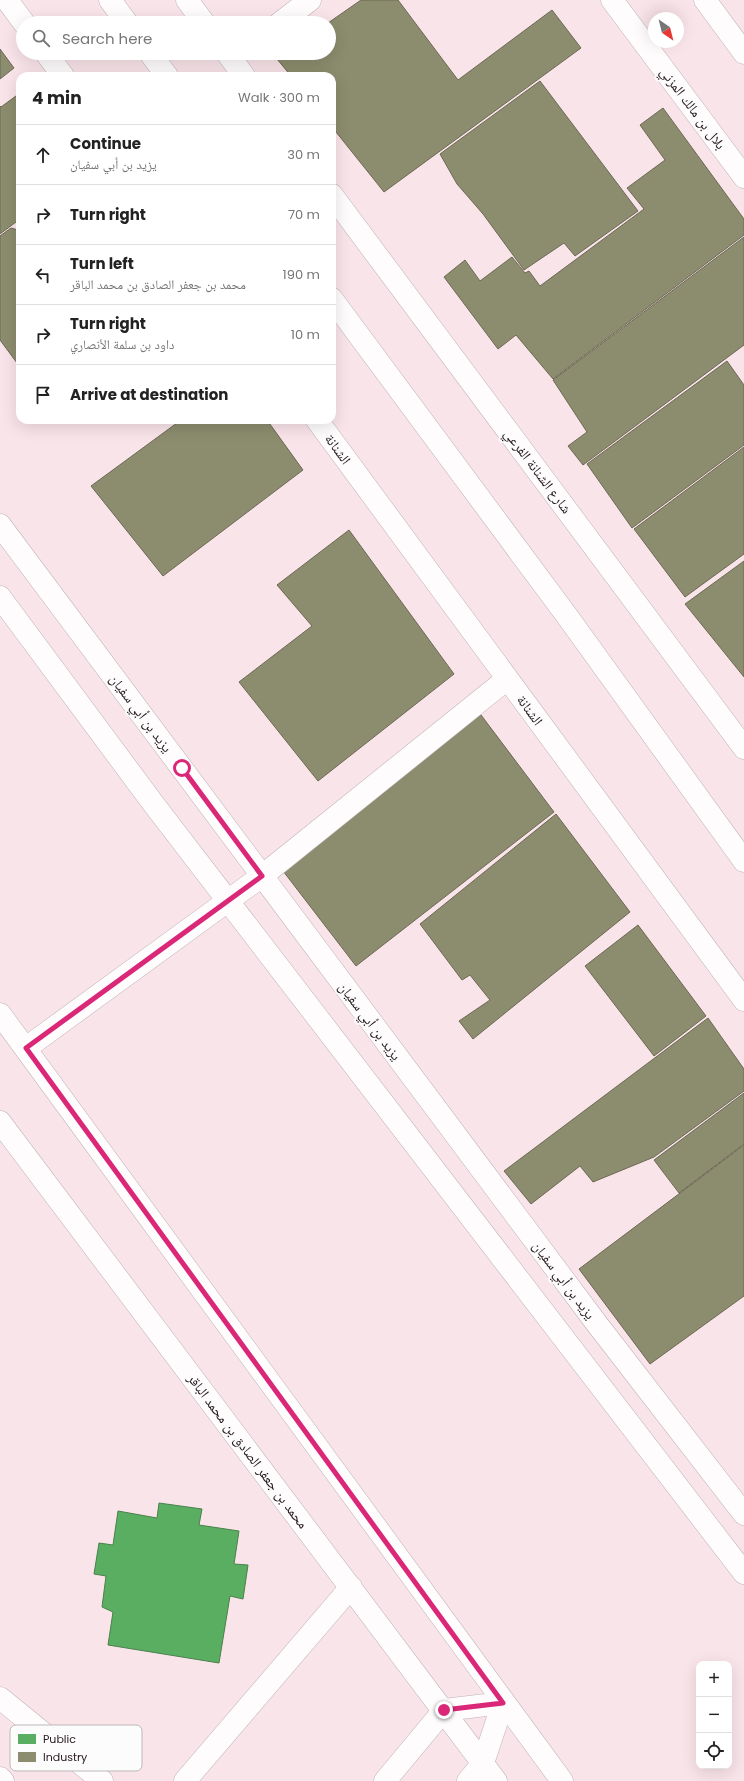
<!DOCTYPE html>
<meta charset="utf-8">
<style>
body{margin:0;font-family:Poppins,"Noto Naskh Arabic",sans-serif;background:#f2f2f2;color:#222}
.controls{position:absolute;right:12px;bottom:12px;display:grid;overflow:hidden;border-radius:8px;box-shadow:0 4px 16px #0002}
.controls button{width:36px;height:36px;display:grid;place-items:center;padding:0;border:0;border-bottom:1px solid #e0e0e0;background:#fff;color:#222;font:20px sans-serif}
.compass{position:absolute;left:648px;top:12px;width:36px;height:36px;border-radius:50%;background:#fff;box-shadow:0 4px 16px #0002;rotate:145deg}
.stop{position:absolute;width:12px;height:12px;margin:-9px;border:3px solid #db2777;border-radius:50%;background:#fff}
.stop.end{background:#db2777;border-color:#fff;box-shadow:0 1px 4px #0008}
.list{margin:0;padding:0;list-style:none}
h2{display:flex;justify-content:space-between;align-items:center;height:52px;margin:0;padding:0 16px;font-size:17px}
h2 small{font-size:13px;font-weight:400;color:#767676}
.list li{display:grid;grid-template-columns:26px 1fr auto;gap:12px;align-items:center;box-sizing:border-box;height:60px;padding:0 16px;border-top:1px solid #e0e0e0}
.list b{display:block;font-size:15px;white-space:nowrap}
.list p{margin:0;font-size:13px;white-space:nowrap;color:#767676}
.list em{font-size:13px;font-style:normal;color:#767676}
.icon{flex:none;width:22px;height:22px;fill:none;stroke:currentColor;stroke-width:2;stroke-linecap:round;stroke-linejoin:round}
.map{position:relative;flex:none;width:744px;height:1781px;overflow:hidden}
.search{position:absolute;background:#fff;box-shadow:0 4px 16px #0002;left:16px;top:16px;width:320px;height:44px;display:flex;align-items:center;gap:10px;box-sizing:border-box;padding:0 14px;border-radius:22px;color:#767676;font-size:15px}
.panel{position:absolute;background:#fff;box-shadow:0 4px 16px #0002;left:16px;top:72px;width:320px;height:352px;border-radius:12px}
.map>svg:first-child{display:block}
.built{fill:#f9e4e9;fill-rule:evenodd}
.public{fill:#5aae61;stroke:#4a814c}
.industry{fill:#8c8c6e;stroke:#6d6955}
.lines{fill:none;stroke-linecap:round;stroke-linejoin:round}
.minor-casing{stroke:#beb3b6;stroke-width:23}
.tertiary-casing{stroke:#beb3b6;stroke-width:23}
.secondary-casing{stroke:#beb3b6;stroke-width:23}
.minor{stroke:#fefcfd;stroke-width:22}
.tertiary{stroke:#fefcfd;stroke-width:22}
.secondary{stroke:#fefcfd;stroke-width:22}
.route{stroke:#db2777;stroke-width:5}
.labels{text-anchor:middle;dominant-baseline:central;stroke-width:4;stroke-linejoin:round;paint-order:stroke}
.street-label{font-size:14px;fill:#26171c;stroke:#fcfcfc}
.key{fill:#fcfcfc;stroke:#bcb7b9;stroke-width:1}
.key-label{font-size:11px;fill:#26171c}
</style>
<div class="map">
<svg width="744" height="1781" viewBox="0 0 744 1781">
<rect width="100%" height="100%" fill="#f7eef0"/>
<path class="built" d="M0,0h744v1781h-744zM654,18h24v24h-24zM23,23h306v30h-306zM20,76h312v344h-312zM699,1664h30v102h-30z"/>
<path class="public" d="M159,1503l43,6 -3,16 40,6 -5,33 14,1 -5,34 -13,-3 -11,67 -111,-18 5,-33 -11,-5 4,-31 -12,-2 5,-31 14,2 5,-34 39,7z"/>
<g class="industry">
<path d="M361,0h37l60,80 94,-70 29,38 -197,144 -52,-65v-51h-41l-14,-17 8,-6h44l-1,-30z"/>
<path d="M0,49l14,19 -14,11z"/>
<path d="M540,81l98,130 -63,45 -11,-13 -40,27 -41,-56 -26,-30 -17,-30z"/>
<path d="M20,93v126l-20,15v-128l1,1z"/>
<path d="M663,108l81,111v16l-191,144 -37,-44 -18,14 -54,-72 21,-17 15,21 32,-24 13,16 4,-2 11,15 104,-77 -17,-21 38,-28 -25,-35z"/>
<path d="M11,228l7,2 2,-2v139l-20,-27v-104z"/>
<path d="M744,237v108l-161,120 -15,-19 19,-14 -34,-52z"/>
<path d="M727,361l17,24v60l-112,83 -45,-64z"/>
<path d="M181,420h86l36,50 -140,106 -72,-90z"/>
<path d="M744,447v107l-59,43 -51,-68z"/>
<path d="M349,530l105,144 -136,107 -79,-99 73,-56 -35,-41z"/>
<path d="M744,561v116l-59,-73z"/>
<path d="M478,711l76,101 -198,154 -76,-99z"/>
<path d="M556,814l74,98 -157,127 -14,-18 31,-21 -20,-25 -8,5 -42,-56z"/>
<path d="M638,925l68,91 -52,40 -69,-90z"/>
<path d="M708,1018l36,51v22l-90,66 -61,25 -13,-16 -49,38 -27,-33z"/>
<path d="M744,1093v51l-65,49 -25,-33z"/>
<path d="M744,1145v151l-94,68 -71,-95z"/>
</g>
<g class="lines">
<g class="minor-casing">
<g id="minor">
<path d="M187,0l17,23"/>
<path d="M612,0l132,177"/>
<path d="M705,0l39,53"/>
<path d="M280,23l30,-23"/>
<path d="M227,53l17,23"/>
<path d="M332,195l412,553"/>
<path d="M0,525l597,799 147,190"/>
<path d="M0,597l152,205 592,771"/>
<path d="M26,1048l236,-172 245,-197"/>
<path d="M0,1698l102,83"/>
<path d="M0,1778l3,3"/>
<path d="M185,1781l166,-194"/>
</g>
</g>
<g class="tertiary-casing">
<g id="tertiary">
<path d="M0,1014l562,767"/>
<path d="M0,1122l496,659"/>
<path d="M385,1781l59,-71 59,-7 -20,60 -15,18"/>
</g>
</g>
<g class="secondary-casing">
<g id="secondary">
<path d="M7,0l17,23"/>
<path d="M110,0l17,23"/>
<path d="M46,53l17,23"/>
<path d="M150,53l17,23"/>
<path d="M332,299l235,317 177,245"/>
<path d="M317,420l427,580"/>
</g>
</g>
<use href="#minor" class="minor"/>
<use href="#tertiary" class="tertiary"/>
<use href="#secondary" class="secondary"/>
</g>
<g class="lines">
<path class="route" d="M182,768l80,108 -236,172 477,655 -59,7"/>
</g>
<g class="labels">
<g class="street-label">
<text transform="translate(693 108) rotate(53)">بلال بن مالك المزني</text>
<text transform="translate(338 449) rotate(54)">الشنانة</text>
<text transform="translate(538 471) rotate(53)">شارع الشنانة الفرعي</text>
<text transform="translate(530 710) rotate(54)">الشنانة</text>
<text transform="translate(141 713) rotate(53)">يزيد بن أبي سفيان</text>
<text transform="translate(370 1021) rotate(53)">يزيد بن أبي سفيان</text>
<text transform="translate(564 1280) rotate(53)">يزيد بن أبي سفيان</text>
<text transform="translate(248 1451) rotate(53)">محمد بن جعفر الصادق بن محمد الباقر</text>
</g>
</g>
<rect x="10" y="1725" width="132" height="46" rx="6" class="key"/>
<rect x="18" y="1734" width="18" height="10" fill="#5aae61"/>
<rect x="18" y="1752" width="18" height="10" fill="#8c8c6e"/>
<g class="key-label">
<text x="43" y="1743">Public</text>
<text x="43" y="1761">Industry</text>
</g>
</svg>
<div class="controls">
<button>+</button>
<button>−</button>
<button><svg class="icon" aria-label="locate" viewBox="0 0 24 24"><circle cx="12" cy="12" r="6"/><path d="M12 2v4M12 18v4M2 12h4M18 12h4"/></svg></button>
</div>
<svg class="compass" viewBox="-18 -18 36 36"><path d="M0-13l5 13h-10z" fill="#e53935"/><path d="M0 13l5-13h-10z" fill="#767676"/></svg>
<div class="stop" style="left:182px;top:768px"></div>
<div class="stop end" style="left:444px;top:1710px"></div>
<div class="search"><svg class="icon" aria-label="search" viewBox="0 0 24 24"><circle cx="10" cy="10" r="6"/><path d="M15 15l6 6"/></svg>Search here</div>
<section class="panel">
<h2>4 min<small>Walk · 300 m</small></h2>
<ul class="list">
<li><svg class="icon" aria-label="ahead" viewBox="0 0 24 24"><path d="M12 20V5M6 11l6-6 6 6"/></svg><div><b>Continue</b><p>يزيد بن أبي سفيان</p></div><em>30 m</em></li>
<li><svg class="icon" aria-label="right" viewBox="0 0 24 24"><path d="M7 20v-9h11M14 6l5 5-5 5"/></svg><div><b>Turn right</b></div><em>70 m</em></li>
<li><svg class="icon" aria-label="left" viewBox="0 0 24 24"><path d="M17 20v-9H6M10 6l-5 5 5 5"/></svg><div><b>Turn left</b><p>محمد بن جعفر الصادق بن محمد الباقر</p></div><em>190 m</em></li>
<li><svg class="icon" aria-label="right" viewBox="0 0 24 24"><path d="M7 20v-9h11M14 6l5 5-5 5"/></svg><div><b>Turn right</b><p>داود بن سلمة الأنصاري</p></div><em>10 m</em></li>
<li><svg class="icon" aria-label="arrive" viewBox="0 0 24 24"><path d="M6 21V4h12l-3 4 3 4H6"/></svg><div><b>Arrive at destination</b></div></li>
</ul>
</section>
</div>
